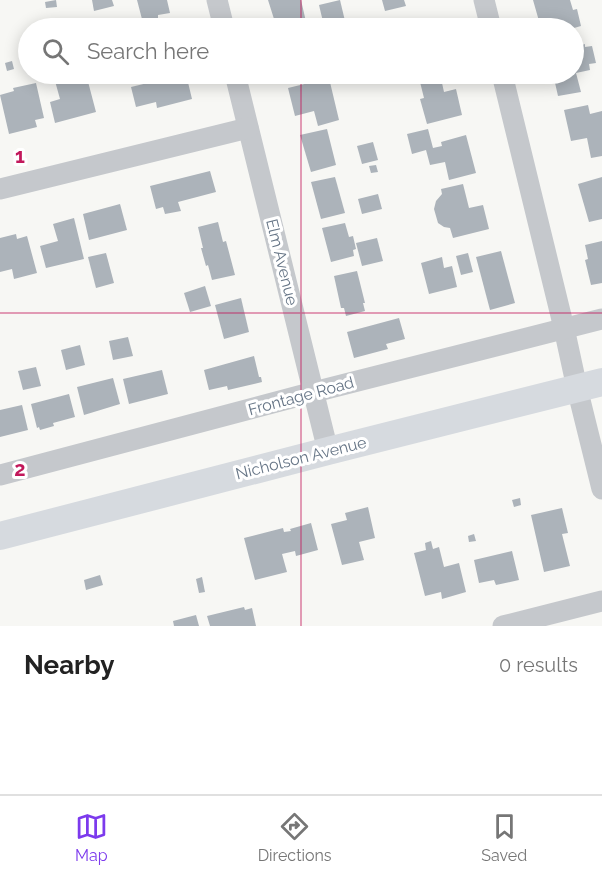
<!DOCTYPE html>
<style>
body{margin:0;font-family:Raleway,sans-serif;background:#f6f6f6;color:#222}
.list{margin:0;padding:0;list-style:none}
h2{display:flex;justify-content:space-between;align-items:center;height:78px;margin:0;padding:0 24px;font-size:26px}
h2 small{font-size:20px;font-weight:400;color:#767676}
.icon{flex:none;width:33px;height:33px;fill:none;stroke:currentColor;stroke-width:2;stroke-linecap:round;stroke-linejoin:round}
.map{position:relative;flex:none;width:602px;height:626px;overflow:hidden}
.search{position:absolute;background:#fff;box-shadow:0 3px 15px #0003;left:18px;right:18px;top:18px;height:66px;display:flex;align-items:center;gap:15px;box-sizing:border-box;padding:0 21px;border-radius:33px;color:#767676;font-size:22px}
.sheet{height:168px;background:#fff}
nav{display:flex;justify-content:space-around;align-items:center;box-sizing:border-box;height:84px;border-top:2px solid #e0e0e0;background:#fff;font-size:16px;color:#767676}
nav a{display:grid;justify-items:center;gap:3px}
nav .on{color:#7c3aed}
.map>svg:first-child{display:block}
.building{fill:#acb3ba}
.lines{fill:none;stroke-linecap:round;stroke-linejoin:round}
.street{stroke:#c5c8cc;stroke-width:21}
.secondary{stroke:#d6dadf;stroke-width:28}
.grid{fill:none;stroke:#c2185b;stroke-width:1.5;stroke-opacity:0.55}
.labels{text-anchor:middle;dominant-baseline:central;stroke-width:6;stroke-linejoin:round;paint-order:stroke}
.street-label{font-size:16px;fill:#667586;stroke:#fff}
.grid-label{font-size:20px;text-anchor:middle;font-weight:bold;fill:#c2185b;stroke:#fff;stroke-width:6;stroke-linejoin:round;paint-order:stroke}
</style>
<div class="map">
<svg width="602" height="626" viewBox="0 0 602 626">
<rect width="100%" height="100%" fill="#f7f7f4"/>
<g class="building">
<path d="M56,0l1,7 -11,1 -1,-6z"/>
<path d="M92,0h20l2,6 -20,5z"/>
<path d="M137,0h30l3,13 -12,2v4l-15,4z"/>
<path d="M268,0h33l6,26 -11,2h-21l-2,-9h1z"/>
<path d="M340,0l5,21 -21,5 -5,-21z"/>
<path d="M382,0h22l2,6 -21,5z"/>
<path d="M533,0h37l3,10 4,-1 4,17 -7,2h-23l-3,-9 -9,2z"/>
<path d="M413,19l2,9h-25l-1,-3z"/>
<path d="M585,44v3l7,-1 4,17 -7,1 1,6 -14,3 5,19 -23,4 -5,-22h21v-27z"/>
<path d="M12,61l2,8 -7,2 -2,-8z"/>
<path d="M86,74l10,38 -41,11 -5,-21 10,-3 -5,-18z"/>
<path d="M185,74h1l6,25 -35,9 -1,-6 -20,5 -5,-20z"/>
<path d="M292,74h26l1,2 -25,6z"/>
<path d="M418,74h22l4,18 12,-3 6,26 -35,9 -7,-25 4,-1z"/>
<path d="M329,78l10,42 -21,6 -4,-15 -19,5 -7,-28z"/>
<path d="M36,83l8,35 -9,2 2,7 -28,7 -9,-39 14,-4 -1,-3z"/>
<path d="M588,105l2,9 12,-3v45l-11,2 -4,-20 -16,3 -7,-31z"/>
<path d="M327,129l9,36 -25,7 -11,-37z"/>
<path d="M428,129l5,19 9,-2 -1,-4 25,-7 10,38 -27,7 -4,-18 -15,3 -4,-15 -14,4 -5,-20z"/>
<path d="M373,142l5,18 -16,4 -5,-18z"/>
<path d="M376,165l2,7 -7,1 -2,-7z"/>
<path d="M210,171l6,21 -38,10 3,9 -16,3 -2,-7 -7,2 -6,-23z"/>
<path d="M335,177l10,36 -24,6 -10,-37z"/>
<path d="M602,177v42l-13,3 -11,-38z"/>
<path d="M463,184l6,24 14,-3 6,24 -36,9 -3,-10 -6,-1 -6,-4 -4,-14 2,-8 6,-7 -1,-5z"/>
<path d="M378,194l4,15 -20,5 -4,-15z"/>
<path d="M120,204l7,26 -38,10 -6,-26z"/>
<path d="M74,218l10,41 -38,9 -6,-22 18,-5 -5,-17z"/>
<path d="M218,222l5,20 3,-1 9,34 -23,5 -4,-15 -2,1 -5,-18h2l-5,-21z"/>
<path d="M345,223l4,14 4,-1 3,13 -3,1 1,6 -23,6 -9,-34z"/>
<path d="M16,234l1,5 10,-3 10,37 -23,6 -2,-10 -12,3v-34z"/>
<path d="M377,238l6,23 -21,5 -6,-23z"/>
<path d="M602,241v42l-11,2 -6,-25 3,-1 -3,-14z"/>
<path d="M501,251l14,52 -25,7 -14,-53z"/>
<path d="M106,253l8,30 -18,5 -8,-31z"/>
<path d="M468,253l5,19 -12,3 -5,-19z"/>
<path d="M442,257l2,11 8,-2 5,21 -28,7 -8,-31z"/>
<path d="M357,271l8,32h-2l2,8 -19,5 -2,-8h-3l-7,-32z"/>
<path d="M205,286l6,20 -21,6 -6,-19z"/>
<path d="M241,298l8,34 -25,7 -9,-34z"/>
<path d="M399,318l6,21 -19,5 2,5 -34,9 -7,-26z"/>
<path d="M128,337l5,19 -20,4 -4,-19z"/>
<path d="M80,345l5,20 -19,5 -5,-20z"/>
<path d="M254,356l5,21h2l1,5 -34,8 -1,-4 -18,4 -5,-20z"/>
<path d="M36,367l5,19 -18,4 -5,-19z"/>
<path d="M162,370l6,24 -39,10 -6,-25z"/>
<path d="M113,378l7,26 -36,11 -7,-28z"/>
<path d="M69,394l6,23 -22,6 1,3 -14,4 -1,-3 -2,1 -6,-24z"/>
<path d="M22,405l6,25 -28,7v-27z"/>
<path d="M520,498l1,7 -7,2 -2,-7z"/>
<path d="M368,507l7,31 -16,4 5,18 -22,5 -11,-41 16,-4 -2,-7z"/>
<path d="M562,508l6,25 -6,1 8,32 -26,6 -13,-57z"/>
<path d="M311,523l7,27 -22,6 -1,-5 -13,3 5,18 -32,8 -11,-42 39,-10 1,4 7,-1 -1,-2z"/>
<path d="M474,534l2,7 -7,1 -1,-6z"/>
<path d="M431,541l2,8 6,-2 5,20 15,-4 7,29 -24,7 -1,-7 -16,4 -11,-43 12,-3 -1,-7z"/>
<path d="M512,551l7,29 -23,5 -2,-5 -15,3 -5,-23z"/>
<path d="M100,575l3,10 -17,5 -2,-10z"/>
<path d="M202,577l3,15 -6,1 -3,-14z"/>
<path d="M244,607l1,3 7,-2 4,18h-46l-3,-10z"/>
<path d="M196,615l3,11h-25l-1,-5z"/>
</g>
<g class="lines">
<g class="street">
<path d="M217,0l7,28"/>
<path d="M484,0l7,28"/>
<path d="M235,74l93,377"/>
<path d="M502,74l62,254 13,60 25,101"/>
<path d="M0,189l248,-61"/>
<path d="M0,475l314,-83 288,-73"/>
<path d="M503,626l99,-25"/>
</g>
<path class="secondary" d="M0,536l328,-85 274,-69"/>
</g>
<path class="grid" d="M301,0v28M301,74v552M0,313h602"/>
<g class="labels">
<g class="street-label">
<text transform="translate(282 262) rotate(76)">Elm Avenue</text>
<text transform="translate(301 396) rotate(-15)">Frontage Road</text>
<text transform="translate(301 458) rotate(-14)">Nicholson Avenue</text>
</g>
</g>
<g class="grid-label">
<text x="20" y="163">1</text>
<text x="20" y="476">2</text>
</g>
</svg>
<div class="search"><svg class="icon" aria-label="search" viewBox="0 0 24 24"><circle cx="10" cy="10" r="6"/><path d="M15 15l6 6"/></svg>Search here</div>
</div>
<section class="sheet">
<h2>Nearby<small>0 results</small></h2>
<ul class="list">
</ul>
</section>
<nav>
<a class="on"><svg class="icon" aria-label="map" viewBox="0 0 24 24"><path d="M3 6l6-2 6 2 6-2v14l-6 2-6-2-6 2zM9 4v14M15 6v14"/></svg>Map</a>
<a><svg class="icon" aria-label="directions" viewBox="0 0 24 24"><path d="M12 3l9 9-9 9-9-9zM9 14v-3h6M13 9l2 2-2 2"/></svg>Directions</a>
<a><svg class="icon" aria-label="saved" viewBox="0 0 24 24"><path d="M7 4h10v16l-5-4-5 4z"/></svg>Saved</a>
</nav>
